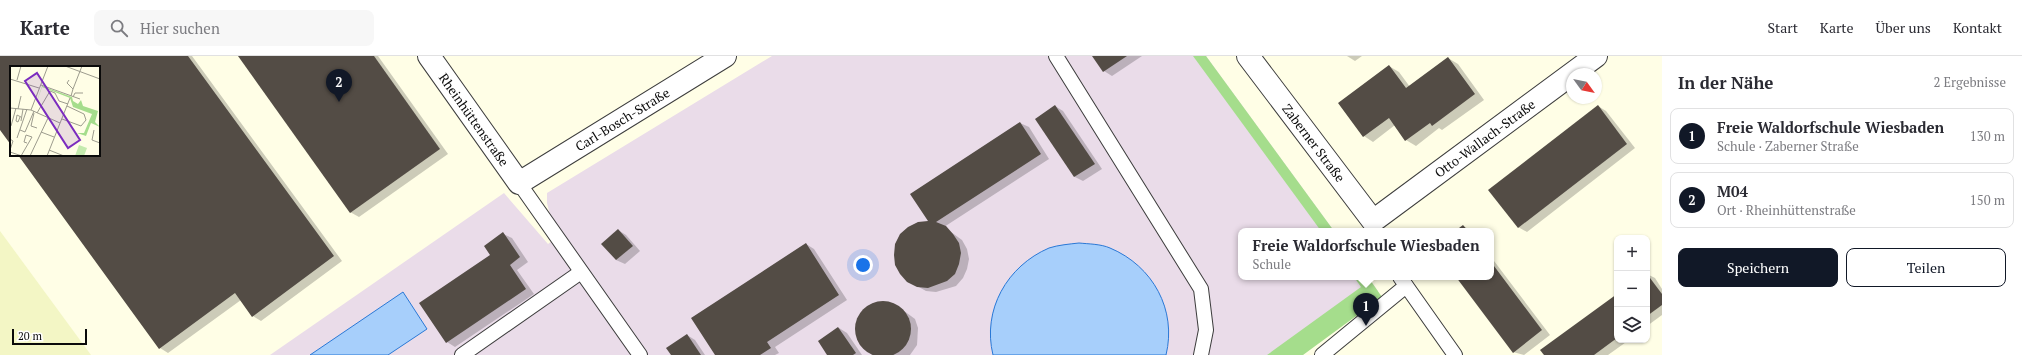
<!DOCTYPE html>
<html lang="de">
<meta charset="utf-8">
<style>
body{margin:0;font-family:"PT Serif",serif;background:#f7f7f7;color:#2b2b33}
.controls{position:absolute;right:12px;bottom:12px;display:grid;overflow:hidden;border-radius:8px;box-shadow:0 1px 3px #0004}
.controls button{width:36px;height:36px;display:grid;place-items:center;padding:0;border:0;border-bottom:1px solid #e1e1e2;background:#fff;color:#2b2b33;font:20px sans-serif}
.compass{position:absolute;left:1566px;top:12px;width:36px;height:36px;border-radius:50%;background:#fff;box-shadow:0 1px 3px #0004;rotate:123deg}
.scale{position:absolute;left:12px;bottom:10px;width:75px;box-sizing:border-box;padding-left:4px;border:2px solid #0a0a0a;border-top:0;font-size:11px;line-height:14px;white-space:nowrap;color:#0a0a0a;-webkit-text-stroke:3px #fff;paint-order:stroke}
.you{position:absolute;left:863px;top:209px;width:14px;height:14px;margin:-10px;border:3px solid #fff;border-radius:50%;background:#1a73e8;box-shadow:0 0 0 6px #1a73e833}
.badge{display:grid;place-items:center;width:26px;height:26px;border-radius:50%;background:#111827;color:#fff;font-size:13px;font-weight:700}
.pin{position:absolute;translate:-50% -33px;filter:drop-shadow(0 1px 2px #0008)}
.pin::after{content:'';position:absolute;top:21px;width:14px;height:12px;background:inherit;clip-path:polygon(0 0,100% 0,50% 100%)}
.popup{position:absolute;left:1238px;top:172px;width:256px;height:52px;box-sizing:border-box;display:grid;place-content:center;border-radius:8px;background:#fff;filter:drop-shadow(0 1px 3px #0005);font-size:13px;white-space:nowrap;color:#7c7c81}
.popup b{font-size:15px;color:#2b2b33}
.popup::after{content:'';position:absolute;left:50%;top:100%;margin-left:-8px;border:8px solid transparent;border-top-color:#fff}
.list{margin:0;padding:0;list-style:none}
h2{display:flex;justify-content:space-between;align-items:center;height:52px;margin:0;padding:0 16px;font-size:17px}
h2 small{font-size:13px;font-weight:400;color:#7c7c81}
.list li{display:grid;grid-template-columns:26px 1fr auto;gap:12px;align-items:center;box-sizing:border-box;height:56px;margin:0 8px 8px;padding:0 8px;border:1px solid #e1e1e2;border-radius:8px}
.list b{display:block;font-size:15px;white-space:nowrap}
.list p{margin:0;font-size:13px;white-space:nowrap;color:#7c7c81}
.list em{font-size:13px;font-style:normal;color:#7c7c81}
.actions{display:flex;gap:8px;padding:12px 16px}
.actions a{flex:1;padding:9px 0;border:1px solid #111827;border-radius:8px;text-align:center;font-size:14px;color:#111827}
.actions .main{background:#111827;color:#fff}
.icon{flex:none;width:22px;height:22px;fill:none;stroke:currentColor;stroke-width:2;stroke-linecap:round;stroke-linejoin:round}
.map{position:relative;flex:none;width:1662px;height:299px;overflow:hidden}
header{display:flex;align-items:center;gap:24px;box-sizing:border-box;height:56px;padding:0 20px;background:#fff;border-bottom:1px solid #e1e1e2}
header strong{font-size:19px}
nav{display:flex;gap:22px;margin-inline-start:auto;font-size:14px}
.search{width:280px;height:36px;background:#f7f7f7;display:flex;align-items:center;gap:10px;box-sizing:border-box;padding:0 14px;border-radius:8px;color:#7c7c81;font-size:15px}
main{display:flex}
aside{flex:1;background:#fff}
.map>svg:first-child{display:block}
.industrial{fill:#eadce9}
.farmland{fill:#f3f6c5}
.forest{fill:#a5dd8c}
.water{fill:#a7cffb;stroke:#2978d6}
.shadow{fill:#0003}
.building{fill:#534c45}
.lines{fill:none;stroke-linecap:round;stroke-linejoin:round}
.service-casing{stroke:#3d3d3d;stroke-width:16}
.minor-casing{stroke:#3d3d3d;stroke-width:24}
.service{stroke:#fff;stroke-width:14}
.minor{stroke:#fff;stroke-width:22}
.labels{text-anchor:middle;dominant-baseline:central;stroke-width:4;stroke-linejoin:round;paint-order:stroke}
.street-label{font-size:13px;fill:#0a0a0a;stroke:#fff}
.inset-road{fill:none;stroke:#9d9c8e;stroke-width:1}
.view{fill:#7b2cbf;fill-opacity:0.15;stroke:#7b2cbf;stroke-width:2}
.inset-edge{fill:none;stroke:#0a0a0a;stroke-width:2}
</style>
<header>
<strong>Karte</strong>
<div class="search"><svg class="icon" aria-label="search" viewBox="0 0 24 24"><circle cx="10" cy="10" r="6"/><path d="M15 15l6 6"/></svg>Hier suchen</div>
<nav><a>Start</a><a>Karte</a><a>Über uns</a><a>Kontakt</a></nav>
</header>
<main>
<div class="map">
<svg width="1662" height="299" viewBox="0 0 1662 299">
<rect width="100%" height="100%" fill="#fffee6"/>
<path class="industrial" d="M772,0h434l128,175h-93v46h127l10,14 -90,64h-1018l234,-162 44,51 15,-11 -13,-18 -3,-12v-10z"/>
<path class="farmland" d="M0,175l91,124h-91z"/>
<g class="forest">
<path d="M1193,0h13l128,175h-13z"/>
<path d="M1354,221h14l14,20 -79,58h-36l94,-68z"/>
</g>
<g class="water">
<path d="M1079,187c10,1 22,1 31,5 43,18 67,62 56,107h-173c-11,-45 14,-89 56,-107 9,-3 21,-4 30,-5z"/>
<path d="M403,236l24,37 -39,26h-78z"/>
</g>
<g class="shadow">
<path d="M0,0h192l150,205 -81,60 -8,-5 -12,-16 -73,53 -8,-5 -141,-193h80v-88h-88v76l-11,-15z"/>
<path d="M239,0h139l70,98 -89,63 -9,-5z"/>
<path d="M1094,0h48l-30,20 -8,-5z"/>
<path d="M1347,0h15l-7,5z"/>
<path d="M1448,2l10,6 26,36 -42,30 -3,-2 -23,18 -10,-6 -11,-15 -22,17 -9,-6 25,-70 10,6 11,15z"/>
<path d="M1055,50l8,5 39,58 -19,12 -8,-4 -39,-58z"/>
<path d="M1598,50l8,5 29,37 -108,84 -9,-5z"/>
<path d="M1020,67l9,4 20,32 -105,68 18,13 5,9 2,10 -2,10 -4,9 -7,8 -20,6 -10,-1 -9,-5 13,-64z"/>
<path d="M1463,170l9,5h-16z"/>
<path d="M618,174l8,5 14,16 -15,13 -9,-4z"/>
<path d="M503,178l9,4 16,24 -11,8 17,24 -79,53 -8,-5z"/>
<path d="M806,188l8,5 33,51 -72,47 4,6 -4,2h-59z"/>
<path d="M1491,201l59,78 -26,20 -11,-3 -55,-75h33z"/>
<path d="M1647,218l8,4 7,11v26l-15,11z"/>
<path d="M1617,239v45h12l-21,15h-63z"/>
<path d="M882,246l9,1 9,5 15,11 3,9 -1,17 -7,10h-38l-12,-12 -4,-17 3,-9 6,-8 7,-5z"/>
<path d="M839,272l8,5 15,22h-34z"/>
<path d="M687,279l8,5 10,15h-33z"/>
</g>
<g class="building">
<path d="M0,0h188l146,200 -82,61 -17,-24 -76,56 -141,-194h81v-88h-88v78l-11,-15z"/>
<path d="M238,0h136l66,93 -90,64z"/>
<path d="M1092,0h35l-24,16z"/>
<path d="M1448,1l27,37 -43,32 -2,-3 -25,18 -16,-23 -26,19 -25,-34 51,-38 17,23z"/>
<path d="M1055,49l40,59 -21,13 -39,-58z"/>
<path d="M1598,49l29,39 -109,84 -30,-38z"/>
<path d="M1020,66l21,32 -105,68 10,4 7,8 6,9 2,10 -2,11 -4,10 -8,7 -19,7 -11,-1 -10,-5 -7,-8 -5,-9 -1,-10 1,-11 5,-10 8,-7 10,-5 10,-1 -18,-27z"/>
<path d="M1463,169l5,6h-13z"/>
<path d="M618,173l15,17 -17,14 -15,-16z"/>
<path d="M503,176l17,25 -10,8 16,24 -80,54 -27,-40 71,-48 -6,-9z"/>
<path d="M806,187l33,52 -72,47 4,6 -11,7h-45l-24,-37z"/>
<path d="M1491,206l51,68 -29,23 -57,-76h35z"/>
<path d="M1647,218l15,20v11l-15,11z"/>
<path d="M1617,238v44l-23,17h-50l-4,-5z"/>
<circle cx="883" cy="273" r="28"/>
<path d="M838,271l18,26 -3,2h-26l-9,-14z"/>
<path d="M687,278l14,21h-30l-5,-7z"/>
</g>
<g class="lines">
<g class="service-casing">
<g id="service">
<path d="M1056,0l145,233 5,41 -5,25"/>
<path d="M519,127l121,172"/>
<path d="M1400,221l55,78"/>
<path d="M462,299l119,-83"/>
<path d="M1322,299l84,-69"/>
</g>
</g>
<g class="minor-casing">
<g id="minor">
<path id="s1" d="M429,0l90,127 206,-127"/>
<path id="s2" d="M1248,0l125,165 223,-165"/>
</g>
</g>
<use href="#service" class="service"/>
<use href="#minor" class="minor"/>
</g>
<g class="labels">
<g class="street-label">
<text stroke="none"><textPath href="#s1" startOffset="78">Rheinhüttenstraße</textPath></text>
<text stroke="none"><textPath href="#s1" startOffset="277">Carl-Bosch-Straße</textPath></text>
<text stroke="none"><textPath href="#s2" startOffset="346">Otto-Wallach-Straße</textPath></text>
<text stroke="none"><textPath href="#s2" startOffset="109">Zaberner Straße</textPath></text>
</g>
</g>
<g transform="translate(10 10)">
<rect width="90" height="90" fill="#fffee6"/>
<path d="M69,79l8,3 -3,8h-9z" fill="#c5ebae"/>
<path d="M32,20l30,11 1,4 5,3 3,-4 2,6 15,5 -3,11 5,5 -9,-4 -5,13 -9,-3h7l8,-19 -19,-7 -3,-9 -28,-11 -8,23z" fill="#a5dd8c"/>
<path class="inset-road" d="M55,0l35,13M0,13l29,9M7,14l4,-14M59,14l-2,3 6,6 -2,7M31,19l39,14M63,23l9,-23M63,31l2,-4h8M0,42l21,2 29,13M8,43l3,-13M21,44l17,-44M24,47l-3,13 6,2M27,47l13,-22 5,2 4,8 9,3M10,51l-2,5 -2,-1 1,-6 4,2M52,53l19,7 5,-6 -2,-6 -17,-8M11,55l2,-12M1,60l5,-18M10,64l5,2 9,-21M84,64l-2,10 8,3M31,66l13,5M7,72l10,-29M0,73l3,2 -3,9M39,84l15,6M0,86l12,4M11,90l11,-19 -6,-2 -2,7 3,1M20,90l18,-38M37,90l23,-58"/>
<path class="view" d="M27,7l43,67 -12,8 -43,-67z"/>
<rect width="90" height="90" class="inset-edge"/>
</g>
</svg>
<div class="controls">
<button>+</button>
<button>−</button>
<button><svg class="icon" aria-label="layers" viewBox="0 0 24 24"><path d="M12 4l9 5-9 5-9-5zM3 14l9 5 9-5"/></svg></button>
</div>
<svg class="compass" viewBox="-18 -18 36 36"><path d="M0-13l5 13h-10z" fill="#e53935"/><path d="M0 13l5-13h-10z" fill="#7c7c81"/></svg>
<div class="scale">20 m</div>
<div class="you"></div>
<div class="pin badge" style="left:1366px;top:270px">1</div>
<div class="popup"><b>Freie Waldorfschule Wiesbaden</b>Schule</div>
<div class="pin badge" style="left:339px;top:46px">2</div>
</div>
<aside>
<h2>In der Nähe<small>2 Ergebnisse</small></h2>
<ul class="list">
<li><span class="badge">1</span><div><b>Freie Waldorfschule Wiesbaden</b><p>Schule · Zaberner Straße</p></div><em>130 m</em></li>
<li><span class="badge">2</span><div><b>M04</b><p>Ort · Rheinhüttenstraße</p></div><em>150 m</em></li>
</ul>
<div class="actions"><a class="main">Speichern</a><a>Teilen</a></div>
</aside>
</main>
